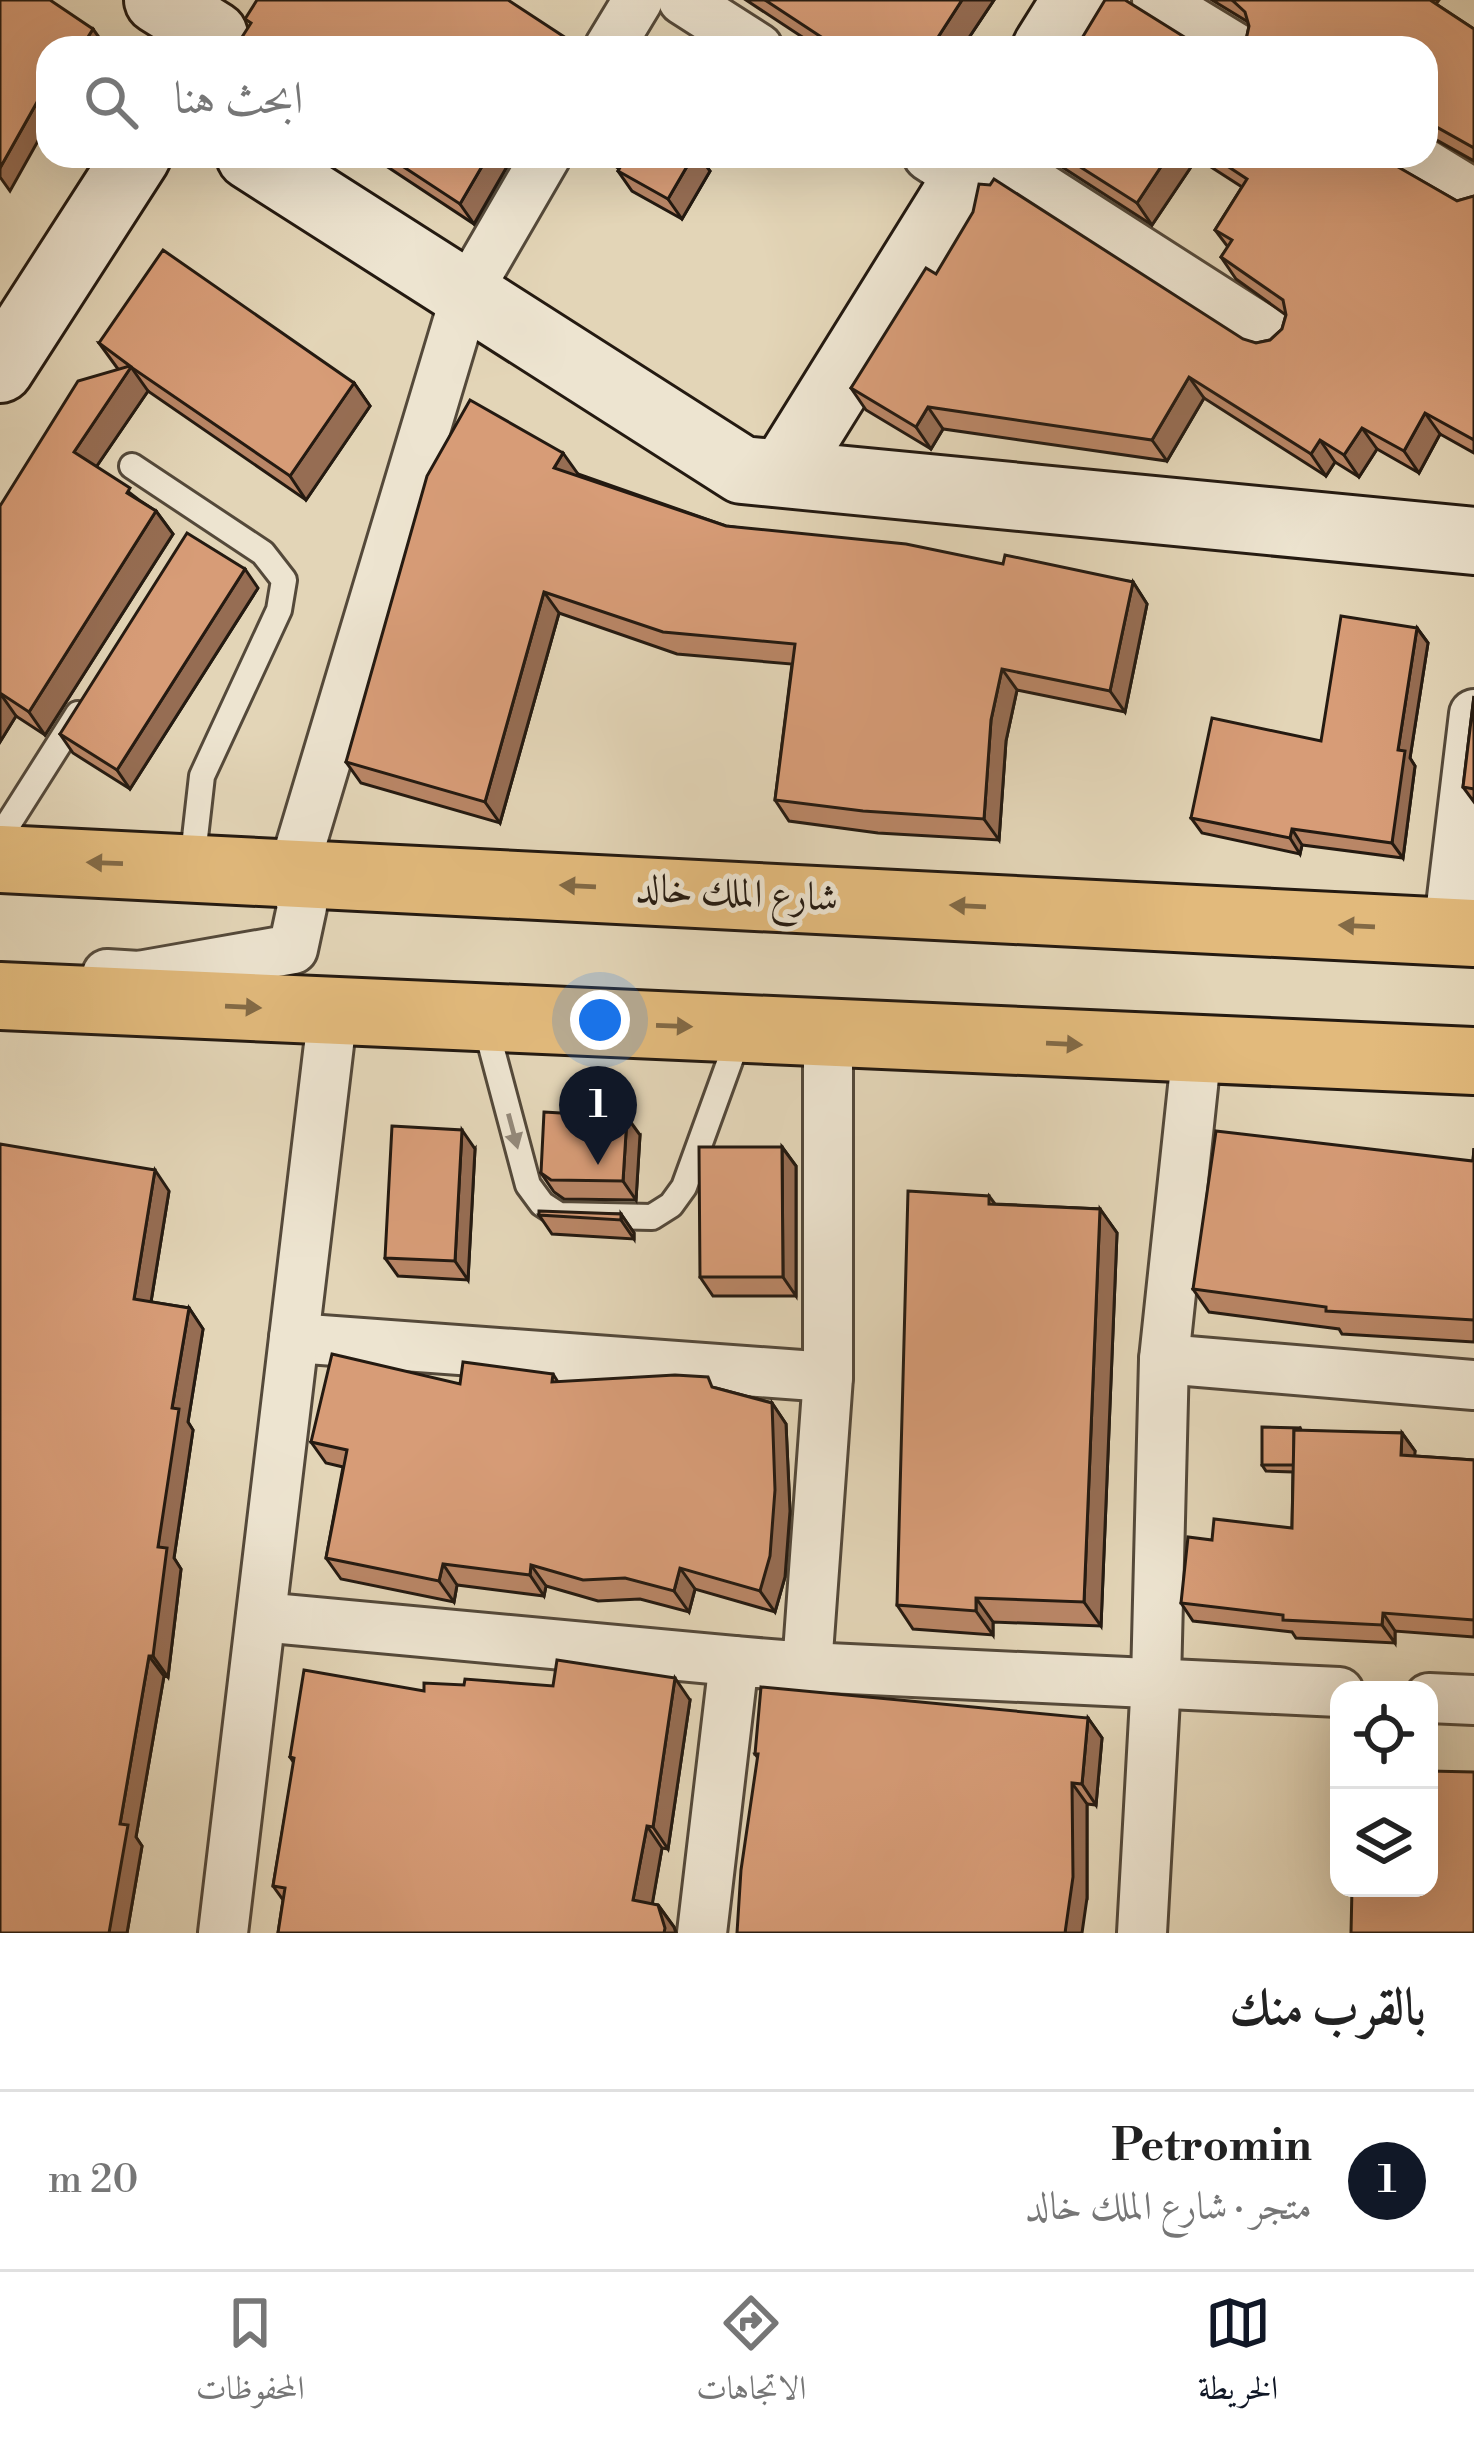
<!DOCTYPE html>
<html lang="ar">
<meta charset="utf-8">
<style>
body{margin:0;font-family:"Libre Bodoni",Amiri,serif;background:#f6f6f6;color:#222;direction:rtl}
.controls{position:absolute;right:36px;bottom:36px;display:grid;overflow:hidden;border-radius:24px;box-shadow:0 12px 48px #0002}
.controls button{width:108px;height:108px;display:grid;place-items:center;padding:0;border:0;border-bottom:3px solid #e0e0e0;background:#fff;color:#222;font:60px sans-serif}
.you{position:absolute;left:600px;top:1020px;width:42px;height:42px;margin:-30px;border:9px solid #fff;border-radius:50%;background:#1a73e8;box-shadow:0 0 0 18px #1a73e833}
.badge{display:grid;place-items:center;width:78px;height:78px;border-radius:50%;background:#111827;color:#fff;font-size:39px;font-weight:700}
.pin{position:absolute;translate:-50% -99px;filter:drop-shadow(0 3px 6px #0008)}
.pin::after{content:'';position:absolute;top:63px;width:42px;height:36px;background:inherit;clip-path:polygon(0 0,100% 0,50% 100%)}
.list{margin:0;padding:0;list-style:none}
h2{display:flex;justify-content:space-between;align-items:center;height:156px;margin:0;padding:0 48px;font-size:51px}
h2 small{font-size:39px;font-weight:400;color:#767676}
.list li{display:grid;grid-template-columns:78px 1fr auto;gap:36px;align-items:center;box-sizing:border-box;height:180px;padding:0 48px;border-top:3px solid #e0e0e0}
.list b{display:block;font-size:45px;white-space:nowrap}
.list p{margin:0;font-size:39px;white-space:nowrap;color:#767676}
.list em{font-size:39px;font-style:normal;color:#767676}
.icon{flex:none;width:66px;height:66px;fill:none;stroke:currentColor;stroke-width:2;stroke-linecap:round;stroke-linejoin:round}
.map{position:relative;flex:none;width:1474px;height:1933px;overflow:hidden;direction:ltr}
.search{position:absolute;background:#fff;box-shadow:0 12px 48px #0002;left:36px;right:36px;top:36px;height:132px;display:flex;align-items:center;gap:30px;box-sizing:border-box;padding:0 42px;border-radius:36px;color:#767676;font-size:45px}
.sheet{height:336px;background:#fff}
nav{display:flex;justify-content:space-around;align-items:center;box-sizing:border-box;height:168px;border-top:3px solid #e0e0e0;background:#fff;font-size:33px;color:#767676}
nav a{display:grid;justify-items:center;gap:6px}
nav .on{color:#111827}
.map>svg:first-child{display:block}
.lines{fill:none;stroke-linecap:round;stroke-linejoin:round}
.lane-casing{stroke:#54493a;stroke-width:30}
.street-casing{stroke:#54493a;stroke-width:54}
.secondary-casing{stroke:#241a11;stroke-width:72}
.primary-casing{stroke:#241a11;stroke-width:72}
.lane{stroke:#ede4d0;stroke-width:24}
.street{stroke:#ede4d0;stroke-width:48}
.secondary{stroke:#ede4d0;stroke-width:66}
.primary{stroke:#e2ba7c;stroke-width:66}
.wall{fill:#b98666;stroke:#241a11;stroke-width:3}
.shaded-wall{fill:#966d53;stroke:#241a11;stroke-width:3}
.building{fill:#d79c77;stroke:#241a11;stroke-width:3}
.oneway{fill:#836a46}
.oneway2{fill:#93897a}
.labels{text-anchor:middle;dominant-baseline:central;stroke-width:10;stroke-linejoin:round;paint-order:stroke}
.street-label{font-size:39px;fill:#241a11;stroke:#ede4d0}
</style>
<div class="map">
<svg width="1474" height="1933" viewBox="0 0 1474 1933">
<rect width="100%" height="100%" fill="#e3d5b7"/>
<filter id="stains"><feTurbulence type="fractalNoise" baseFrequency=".00167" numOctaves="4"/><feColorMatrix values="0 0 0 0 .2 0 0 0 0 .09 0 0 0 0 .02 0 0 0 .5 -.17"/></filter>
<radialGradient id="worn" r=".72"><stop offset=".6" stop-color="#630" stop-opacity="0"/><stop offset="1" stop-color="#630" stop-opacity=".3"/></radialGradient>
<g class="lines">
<g class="lane-casing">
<g id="lane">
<path d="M132,466l131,87 21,27 -5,30 -77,166 -10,88"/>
<path d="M0,837l78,-123"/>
<path d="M484,1020l44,165 14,19 17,11 93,2 19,-12 13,-18 56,-154"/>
</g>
</g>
<g class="street-casing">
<g id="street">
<path d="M683,0l75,48"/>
<path d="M1157,0l79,48"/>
<path d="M609,48l29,-48"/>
<path d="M928,156l37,24"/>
<path d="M992,156l281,180"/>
<path d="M1412,156l62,38"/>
<path d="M1448,931l26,-217"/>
<path d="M107,974l32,2 154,-27 9,-42 -9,-36 173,-577 80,-138"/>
<path d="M294,1338l534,39"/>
<path d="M1164,1359l310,26"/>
<path d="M261,1617l473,44"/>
<path d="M807,1667l532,25"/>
<path d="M1429,1698l45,2"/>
<path d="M223,1933l110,-922"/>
<path d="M702,1933l32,-272 73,6 21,-290v-344"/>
<path d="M1142,1933l14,-252 8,-322 33,-310"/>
</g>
</g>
<g class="secondary-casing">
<g id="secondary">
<path d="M158,0l56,35"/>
<path d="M1046,48l30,-48"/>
<path d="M250,156l492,314 732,71"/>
<path d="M0,369l137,-213"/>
<path d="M783,473l197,-317"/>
</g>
</g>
<g class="primary-casing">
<g id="primary">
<path d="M0,859l1474,74"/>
<path d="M0,996l1474,65"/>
</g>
</g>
<use href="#lane" class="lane"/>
<use href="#street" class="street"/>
<use href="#secondary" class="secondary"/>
<use href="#primary" class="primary"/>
</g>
<g class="wall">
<path d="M746,0h248l-32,48h-143z"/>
<path d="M1212,0h227l-3,4 38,25v132l-48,-27v-86l-180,-8 3,-14 -1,-4z"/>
<path d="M371,156h142l-39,68z"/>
<path d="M604,156h95l11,15 -28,48 -50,-28 -14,-20 1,-2z"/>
<path d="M1045,156h339l1,4 72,41 17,-5v257l-34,-19 -21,39 -42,-24 -18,28 -24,-15 -9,14 -122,-78 -37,63 -224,-32 -12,20 -65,-39 -15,-22 85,-114 320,69 14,-3 12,-11 4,-14 -50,-36 -15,-22 7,-10 -13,-17 27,-43 -45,-29 -45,67z"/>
<path d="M99,343l255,40 16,23 -64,94 -158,-109 -52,76 43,33 17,11 17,23 -128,201 -29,-19 -16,26v-236l118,-137z"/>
<path d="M578,474l148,52 407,56 14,22 -22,108 -108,-22 -11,51 -7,99 -121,-7 -89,-12 -14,-21 17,-136 -115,-10 -118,-41 -59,210 -139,-40 -15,-21z"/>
<path d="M258,588l-128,201 -57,-36 -13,-19z"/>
<path d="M1417,628l11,15 -18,115 5,8 -12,92 -101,-13 -2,9 -98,-21 -11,-15 130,-77z"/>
<path d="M1474,696v106l-11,-15z"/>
<path d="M640,1135l-4,65 -72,-1 -10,-7 -13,-19z"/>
<path d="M782,1147l14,19v130h-83l-13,-19z"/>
<path d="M1474,1148v194l-132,-8 -3,-5 -130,-17 -16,-23 280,-128z"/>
<path d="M475,1149l-7,131 -70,-4 -13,-18z"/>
<path d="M169,1191l-18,111 38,6 14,21 -15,93 5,8 -19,128 7,11 -13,108 -4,-1 -28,161 6,9 -15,87h-127z"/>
<path d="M989,1196l6,8 105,5 17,24 -16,393 -108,-4v13l-80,-6 -16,-24z"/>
<path d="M621,1214l13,19v6l-82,-5 -13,-19z"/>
<path d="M553,1374l5,8 158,6 56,15 14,21 4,87 -5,66 -10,35 -80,-23 -6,23 -49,-13 -42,2 -52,-15 -2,10 -87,-11 -3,17 -113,-23 -15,-21 17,-91 -17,-4 -15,-21 149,-58z"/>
<path d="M1300,1428l2,3 100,2 13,18 -1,5 60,4v177l-79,-6v12l-99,-5 -4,-6 -99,-11 -12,-18 31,-63 80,-12 1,-56 -27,-1 -4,-6z"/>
<path d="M424,1691l266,9 -22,149 -6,-1 -10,56 6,1 16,22 2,6h-398l5,-33 -10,-14 21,-123 -4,-6z"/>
<path d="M1088,1718l14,20 -6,67 -9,-1v94l-329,-140 -3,-4z"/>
</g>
<g class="shaded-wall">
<path d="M962,0h32l-32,48h-31z"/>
<path d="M93,29l13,18 -25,1z"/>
<path d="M45,88l3,5v30l-38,68 -10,-14v-9z"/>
<path d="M488,156h25l-39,68 -14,-20z"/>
<path d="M693,156h6l11,15 -28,48 -14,-20z"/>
<path d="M1168,156h27l2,2 -45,67 -15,-22z"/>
<path d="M131,367l17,24 -58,85 -16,-24z"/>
<path d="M1189,377l15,21 -37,63 -15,-21z"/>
<path d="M354,383l16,23 -64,94 -16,-24z"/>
<path d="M928,407l15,22 -12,20 -15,-22z"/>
<path d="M1425,413l15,21 -21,39 -15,-22z"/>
<path d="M1362,428l15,21 -18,28 -15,-22z"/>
<path d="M1320,440l15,22 -9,14 -15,-22z"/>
<path d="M563,453l15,21 -9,15 -15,-21z"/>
<path d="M156,511l17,23 -128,201 -16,-23z"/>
<path d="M245,569l13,19 -128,201 -13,-19z"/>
<path d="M1133,582l14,22 -22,108 -15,-21z"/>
<path d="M544,592l15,21 -59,210 -15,-21z"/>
<path d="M1417,628l11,15 -18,115 5,8 -12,92 -11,-15 6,-93z"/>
<path d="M1002,669l15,21 -11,51 -7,99 -15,-21 7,-99z"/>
<path d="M0,693l16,23 -16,26z"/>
<path d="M1292,829l10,16 -2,9 -10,-16z"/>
<path d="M627,1117l13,18 -4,65 -13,-19z"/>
<path d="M462,1130l13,19 -7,131 -13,-19z"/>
<path d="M782,1147l14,19v130l-13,-19z"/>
<path d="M155,1170l14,21 -21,129 -14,-21z"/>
<path d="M1100,1209l17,24 -16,393 -17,-24z"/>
<path d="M621,1214l13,19v6l-13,-19z"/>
<path d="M189,1308l14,21 -15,93 5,8 -19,128 7,11 -13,108 -15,-21 5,-109 14,-139z"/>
<path d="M772,1403l14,21 4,87 -5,66 -10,35 -15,-21z"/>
<path d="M1402,1433l13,18 -1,22 -13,-18z"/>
<path d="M443,1564l14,21 -3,17 -15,-21z"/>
<path d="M531,1565l15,21 -2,10 -14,-21z"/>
<path d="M680,1568l15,21 -6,23 -15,-21z"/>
<path d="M976,1598l17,24v13l-17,-24z"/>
<path d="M1383,1613l12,18v12l-13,-18z"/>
<path d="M149,1656l15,20 -28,161 6,9 -15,87h-18l11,-109z"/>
<path d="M675,1678l15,22 -22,149 -15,-22z"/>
<path d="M1088,1718l14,20 -6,67 -14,-21z"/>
<path d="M1072,1783l15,21v94l-5,35h-17z"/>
<path d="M647,1826l15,22 -13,75 -16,-23z"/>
<path d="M658,1905l16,22 2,6h-12z"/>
</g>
<g class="building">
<path d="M0,0h50l43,29 -12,19h-33v42l-3,-2 -45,80z"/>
<path d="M257,0h251l61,40 -5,8h-329l16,-25 -6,-4z"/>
<path d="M765,0h197l-31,48h-93z"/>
<path d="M1105,0h20l77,48h-126z"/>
<path d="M1232,0h198l44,29v119l-48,-27v-73h-188l8,-8 3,-14 -4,-14z"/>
<path d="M387,156h101l-28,48z"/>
<path d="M614,156h79l-25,43 -50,-28 4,-7z"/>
<path d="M1063,156h105l-31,47z"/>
<path d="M1212,156h167l78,45 17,-5v244l-49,-27 -21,38 -42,-23 -18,27 -24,-15 -9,14 -122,-77 -37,63 -224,-33 -12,20 -65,-39 75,-120 10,6 37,-62 6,-28 11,1 4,-6 249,160 13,4 14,-3 12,-11 4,-14 -3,-15 -62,-43 11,-17 -17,-10 32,-51z"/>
<path d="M163,250l191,133 -64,93 -159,-109 -57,85 56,36 -3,5 29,18 -127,201 -29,-19v-187l78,-125 52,-15 -31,-23z"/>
<path d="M470,400l93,53 -9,15 172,58 180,18 97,20 2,-9 128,27 -23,109 -108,-22 -11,51 -7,99 -121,-8 -88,-11 20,-156 -132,-12 -119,-40 -59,210 -139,-40 81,-286z"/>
<path d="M187,533l58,36 -128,201 -57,-36z"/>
<path d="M1341,616l76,12 -19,122 7,1 -13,92 -100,-14 -2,9 -99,-20 21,-100 109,23z"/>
<path d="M1474,696v93l-11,-2z"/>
<path d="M544,1112l83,5 -4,64 -72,-1 -10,-7z"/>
<path d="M392,1126l70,4 -7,131 -70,-3z"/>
<path d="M1216,1131l257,30 1,-13v172l-148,-9v-4l-133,-18z"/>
<path d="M0,1144l155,26 -21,129 55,9 -17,100 7,1 -21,138 9,1 -14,108h-4l-29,168 8,1 -19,108h-109z"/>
<path d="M699,1147h83l1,130h-83z"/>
<path d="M908,1191l81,5v8l111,5 -16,393 -108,-4v13l-79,-6z"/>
<path d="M539,1211l82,3v6l-82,-5z"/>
<path d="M332,1354l128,30 3,-22 90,12 -1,8 123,-7 33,2 4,10 60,16 3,87 -5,66 -10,35 -80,-23 -6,23 -49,-13 -42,2 -52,-15 -1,10 -87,-11 -4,17 -113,-23 21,-108 -36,-8z"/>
<path d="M1262,1427l38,1v3l-6,-1v35h-32z"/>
<path d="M1294,1430l108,3 -1,22 73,5v160l-91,-7 -1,12 -99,-5v-5l-102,-12 7,-66 24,3 2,-21 78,9z"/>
<path d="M557,1660l118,18 -22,149 -6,-1 -14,74 25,5 7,23 -1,5h-386l7,-45 -12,-2 21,-128 -4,-1 14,-87 120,21v-8l40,2 1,-6 88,7z"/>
<path d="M761,1687l327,31 -6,66 -10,-1 1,94 -8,56h-328l4,-63 17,-116h-3z"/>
<path d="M1429,1771l45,1v161h-123l1,-45h77z"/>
</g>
<defs><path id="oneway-solid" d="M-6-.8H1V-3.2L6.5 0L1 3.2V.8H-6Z" transform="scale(3)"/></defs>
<g class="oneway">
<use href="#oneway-solid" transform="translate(105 863) rotate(-178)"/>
<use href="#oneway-solid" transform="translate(578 886) rotate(-177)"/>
<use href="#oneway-solid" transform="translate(968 906) rotate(-177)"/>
<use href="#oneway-solid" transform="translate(1357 926) rotate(-177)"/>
<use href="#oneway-solid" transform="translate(243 1007) rotate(3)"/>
<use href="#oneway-solid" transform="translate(674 1026) rotate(2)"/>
<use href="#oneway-solid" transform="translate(1064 1044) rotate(3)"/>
</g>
<use class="oneway2" href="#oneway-solid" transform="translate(513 1131) rotate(75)"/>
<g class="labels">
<g class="street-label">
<text transform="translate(737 894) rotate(3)">شارع الملك خالد</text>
</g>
</g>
<rect width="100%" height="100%" filter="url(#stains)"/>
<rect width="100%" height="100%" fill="url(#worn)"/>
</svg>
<div class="controls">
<button><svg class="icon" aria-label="locate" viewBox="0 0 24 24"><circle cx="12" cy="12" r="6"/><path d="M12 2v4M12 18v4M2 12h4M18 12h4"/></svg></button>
<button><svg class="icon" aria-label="layers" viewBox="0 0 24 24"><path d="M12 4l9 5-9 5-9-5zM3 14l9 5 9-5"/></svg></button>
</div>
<div class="you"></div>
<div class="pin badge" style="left:598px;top:1165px">1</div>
<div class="search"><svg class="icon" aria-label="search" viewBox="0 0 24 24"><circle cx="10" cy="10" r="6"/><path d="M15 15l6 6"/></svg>ابحث هنا</div>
</div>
<section class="sheet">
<h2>بالقرب منك<small></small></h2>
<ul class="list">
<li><span class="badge">1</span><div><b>Petromin</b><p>متجر · شارع الملك خالد</p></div><em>20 m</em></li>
</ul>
</section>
<nav>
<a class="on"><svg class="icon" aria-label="map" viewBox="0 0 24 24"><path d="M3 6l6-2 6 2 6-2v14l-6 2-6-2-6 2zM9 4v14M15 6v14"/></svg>الخريطة</a>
<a><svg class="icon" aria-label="directions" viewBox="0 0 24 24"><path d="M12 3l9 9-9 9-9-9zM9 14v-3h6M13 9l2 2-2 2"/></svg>الاتجاهات</a>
<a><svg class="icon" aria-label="saved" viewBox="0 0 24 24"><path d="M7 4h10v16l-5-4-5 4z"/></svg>المحفوظات</a>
</nav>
